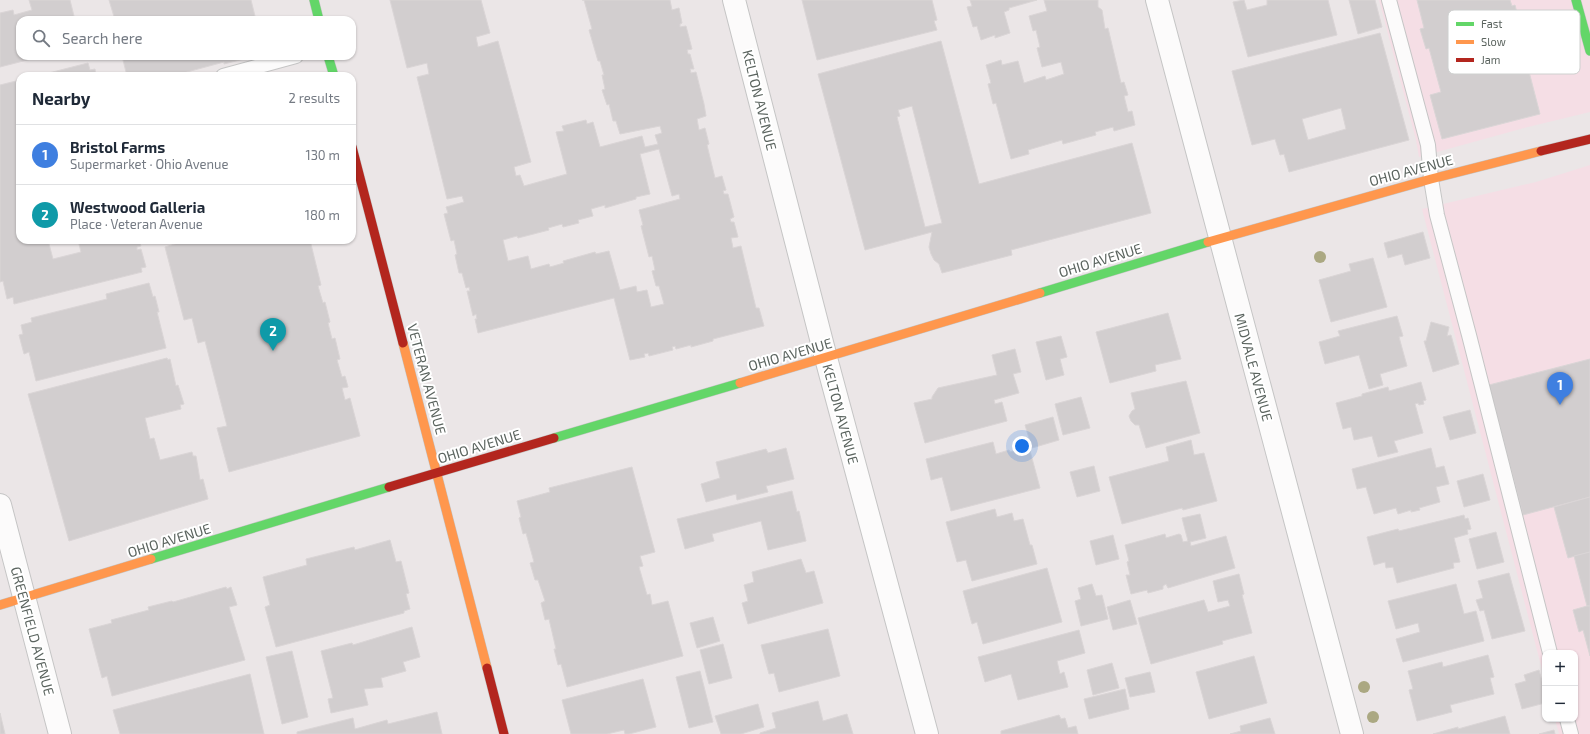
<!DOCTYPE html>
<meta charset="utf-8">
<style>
body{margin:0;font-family:"Exo 2",sans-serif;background:#f6f6f7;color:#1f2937}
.controls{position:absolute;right:12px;bottom:12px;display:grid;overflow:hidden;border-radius:8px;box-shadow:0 1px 3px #0004}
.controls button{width:36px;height:36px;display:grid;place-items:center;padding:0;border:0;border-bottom:1px solid #e0e1e3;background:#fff;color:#1f2937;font:20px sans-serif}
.you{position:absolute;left:1022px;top:446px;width:14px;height:14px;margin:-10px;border:3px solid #fff;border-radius:50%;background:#1a73e8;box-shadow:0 0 0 6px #1a73e833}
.badge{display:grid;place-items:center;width:26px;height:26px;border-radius:50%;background:#0b8043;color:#fff;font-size:13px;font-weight:700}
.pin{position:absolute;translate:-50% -33px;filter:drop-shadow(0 1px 2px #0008)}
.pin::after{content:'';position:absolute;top:21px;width:14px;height:12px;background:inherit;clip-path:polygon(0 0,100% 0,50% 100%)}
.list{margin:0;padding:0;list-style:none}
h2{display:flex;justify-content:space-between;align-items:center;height:52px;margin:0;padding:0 16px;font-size:17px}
h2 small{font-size:13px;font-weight:400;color:#747a83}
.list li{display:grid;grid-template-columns:26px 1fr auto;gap:12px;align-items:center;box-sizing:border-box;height:60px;padding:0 16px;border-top:1px solid #e0e1e3}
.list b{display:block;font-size:15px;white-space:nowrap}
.list p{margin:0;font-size:13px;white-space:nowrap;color:#747a83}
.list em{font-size:13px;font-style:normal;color:#747a83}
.icon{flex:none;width:22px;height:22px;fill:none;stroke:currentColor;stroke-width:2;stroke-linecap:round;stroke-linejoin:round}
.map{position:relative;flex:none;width:1590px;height:734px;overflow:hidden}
.search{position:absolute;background:#fff;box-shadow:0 1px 3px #0004;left:16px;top:16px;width:340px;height:44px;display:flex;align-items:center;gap:10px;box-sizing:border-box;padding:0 14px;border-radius:12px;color:#747a83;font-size:15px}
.panel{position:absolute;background:#fff;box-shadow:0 1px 3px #0004;left:16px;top:72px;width:340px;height:172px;border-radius:12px}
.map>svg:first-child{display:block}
.commercial{fill:#f5dee5}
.building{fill:#d2cecf;stroke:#dad5d6;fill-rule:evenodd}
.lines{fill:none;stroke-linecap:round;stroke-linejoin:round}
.lane-casing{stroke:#c5c5c5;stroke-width:16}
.street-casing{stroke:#c5c5c5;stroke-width:24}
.fast-casing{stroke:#c4c4c4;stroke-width:10}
.slow-casing{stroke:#c4c4c4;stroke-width:10}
.jam-casing{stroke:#c4c4c4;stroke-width:10}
.lane{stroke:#fcfbfb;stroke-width:14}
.street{stroke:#fcfbfb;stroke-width:22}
.fast{stroke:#63d668;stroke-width:9}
.slow{stroke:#ff974d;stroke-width:9}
.jam{stroke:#b3261e;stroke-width:9}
.tree{fill:#aba882}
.labels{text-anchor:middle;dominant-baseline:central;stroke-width:4;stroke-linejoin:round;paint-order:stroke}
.street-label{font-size:14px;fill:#5b645f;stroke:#fff}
.key{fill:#fff;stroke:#ced0cf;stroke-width:1}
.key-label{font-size:11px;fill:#5b645f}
</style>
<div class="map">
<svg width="1590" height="734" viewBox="0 0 1590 734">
<rect width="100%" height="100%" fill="#ebe6e7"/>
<g class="commercial">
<path d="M1379,0h211v112l-62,15 -109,30 -3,-17z"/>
<path d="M1590,165v569h-31l-4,-15h20v-66h-30v28l-123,-472 114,-27z"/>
</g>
<g class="building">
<path d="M29,0h41l5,20h-55v36h23l-43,11v-54l13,-3 1,5 18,-5z"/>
<path d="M109,0h142l5,20h-141z"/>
<path d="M390,0h91l9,33 -14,4 2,10 20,-6 33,121 -17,5 2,9 4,-1 4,11 43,-12 -11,-42 8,-1 -2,-5 24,-6 1,4 6,-2 7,25 42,-11 3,11 13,-3 -3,-9 7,-2 -2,-7 -40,8 -4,-13h-3l-4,-17 -2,1 -5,-15 3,-1 -3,-14h2l-4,-14h-2l-9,-31 3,-1 -8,-29h-2h88l2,10 7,-2 3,15 -2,1v3l6,-1 6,23 -5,1 1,4h2l4,15h-4l1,4 5,-1 8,32 2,12 -9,3 2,11 6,-2 4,16 -2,1 8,33 7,-2 4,14 -3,1 1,3h4l6,23 -4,2 1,3h3l4,15 -7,1 2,10 8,-2 15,62h3l5,18 -51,13v2l-22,6v-2l-15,4 -1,-3 -3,1 1,3 -24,6 -1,-3 -4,1 1,3 -15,3 -16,-62 -136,35 -3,-14h2l-1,-5 -3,2 -6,-25h3l-1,-4 -3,1 -4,-15h-3l-4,-18 2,-1 -3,-14 -3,1 -7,-27 4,-1 -2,-6 18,-5 -2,-6 -15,3 -30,-122 12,-3 -2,-11 -20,5zM659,149l13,47 7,-2 1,5 -41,11 4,15 -2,1 8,31 3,-1 3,14 -3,1 4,15h3l5,18 -13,3 -4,-17 -10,2 -1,-6 -16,4 -11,-39 -13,3 -1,-2 -32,9 1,2 -14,4 -1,-3 -18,5 -3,-13 -20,5 -5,-21 14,-4 1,2 31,-8 -1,-2 14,-4 1,3 16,-4 -1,-3 15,-4 -2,-7 14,-4v3l31,-9v-2l14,-3 -10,-40z"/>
<path d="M802,0h130l5,20 -3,1 3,9 -120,30z"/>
<path d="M970,0h67l-28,8v2l-5,2 6,21 -15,5v-3l-14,5 -4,-14 -4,1 -6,-20 5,-1z"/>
<path d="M1044,0h54v7l4,3 3,19 3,-1 13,55 3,-1 4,13 -4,1 4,16 4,-1 3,14 -21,6 -1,-4 -18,5 1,3 -33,9 -1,-4 -34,10 1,4 -18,5 -15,-56 -3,1 -5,-20 3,-1 -5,-18 15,-5 1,5 16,-4 6,22 21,-7 1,4 18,-6 -3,-12 -19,5 -5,-19 3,-1 -4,-17 -3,1 -4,-15 18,-5z"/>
<path d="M1244,0l3,10 20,-5v-5h61l9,35 -89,22 -15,-55z"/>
<path d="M1349,0h26l7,27 -24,7z"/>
<path d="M1417,0h93l2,6 3,-1 6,24h-3l22,85 -98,25 -12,-44 11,-3 -12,-44 -3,1 -6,-20 4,-1z"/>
<path d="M1380,33l29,107 -120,32 -5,-18 -4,1 -5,-16 -23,6 -20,-74zM1341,108l5,21 -38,11 -6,-21z"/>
<path d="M941,41l38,143 153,-41 19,70 -140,37 1,5 -70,18 -3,-9 -5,-4 -3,-6 -2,-7 3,-15 -67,18 -47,-176zM912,106l30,117 -17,4 -28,-110 3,-1 -2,-6z"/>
<path d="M122,56h134l-32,8v-2l-52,14h-45z"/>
<path d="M88,63l2,7 5,-1 1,7h-59z"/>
<path d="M20,80v29l-2,1 2,9v121h28l5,19 28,-7 -3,-12h61l2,6 -4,1v3l4,-1 5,18 -5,1 1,4 -128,32 -1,-7 -6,2 -4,-18 -3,1v-197z"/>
<path d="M1423,232l7,26 -25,7 -3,-11 -14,4 -4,-15z"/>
<path d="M177,240h133l11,45 -3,1 5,17 2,-1 5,20 -2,1 4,16 3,-1 5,21 -3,1 5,17 3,-1 3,11 -6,1 3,12 5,-2 10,38 -131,36 -12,-44 10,-2 -22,-85 -7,2 -6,-25 -8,2 -19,-73 13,-4z"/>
<path d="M1373,258l14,49 -56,15 -12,-42 32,-9 -2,-7z"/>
<path d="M149,283l4,14 2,-1 4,16h-2l9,36 -130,33 -7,-29 -5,2 -5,-19 4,-1 -2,-9 11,-3 -1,-4 76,-19 -1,-5z"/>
<path d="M1168,313l13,46 -26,6 1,6 -46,12 -14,-51z"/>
<path d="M1397,316l6,20 -4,1 8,29 -27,8 3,11 -14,4 -10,-34 -34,9 -6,-22 21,-6 -2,-5z"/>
<path d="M1431,322l18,5 -2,9 4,-1 8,29 -26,8 -9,-31h2z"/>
<path d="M1061,336l6,21 -7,2 4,16 -18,5 -10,-38z"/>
<path d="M1015,349l6,23 -8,2 6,19 -25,7 1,4 7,-2 5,19 -82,22 -11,-40 18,-4v-2l6,-9 59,-13 -5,-20z"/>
<path d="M167,358l1,2 2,-1 6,27 2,-1 6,19 -4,1 1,4 -36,9 5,21 4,-1 6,22 32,-8 1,4h3l4,24 3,-1 5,20 -139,42 -41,-147z"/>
<path d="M1590,359v138l-67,18 -34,-130z"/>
<path d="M1186,381l14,52 -54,15 -7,-23h-4l-4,-4 -2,-5 3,-5 3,-2 -4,-16z"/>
<path d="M1421,382l5,18 -3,1 1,3 -5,1 -1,-2 -3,1 8,29 -29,8 4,11 -20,5 -6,-21 -18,4 -3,-13 -8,2 -7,-26 26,-7v-2l26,-7 1,4z"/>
<path d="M1081,397l9,31 -27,7 -8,-31z"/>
<path d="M1470,410l6,23 -26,7 -7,-23z"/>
<path d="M1053,417l6,23 -27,8 -7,-23z"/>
<path d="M1191,440l3,15 10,-2 13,48 -34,9 -1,-2 -60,16 -13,-47 60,-16 -3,-14z"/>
<path d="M993,442l3,12 13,-4 1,2 19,-5 11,41 -89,23 -9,-34 -11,3 -5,-21z"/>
<path d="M786,448l8,31 -28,7 2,6 -31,8 -1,-6 -30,8 -5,-18 19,-6 -4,-16 50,-13 2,4z"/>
<path d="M1431,448l5,20 8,-2 5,18 -13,3 4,15 -21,6 1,2 -9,2v-2l-13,4 -2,-6 -22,6 -8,-27 -9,2 -5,-20z"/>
<path d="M1094,466l6,25 -23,6 -7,-25z"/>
<path d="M632,467l23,85 -15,4 3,10 -4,1 8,28 3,-1 2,11 16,-4 15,55 -116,31 -6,-23 -3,1 -4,-16h2l-7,-30 -4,1 -4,-17 4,-2 -7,-21h-3l-5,-17 4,-1 -8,-29 -3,1 -4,-16 2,-1 -4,-16 33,-9 -1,-4z"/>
<path d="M1483,474l7,26 -26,7 -7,-26z"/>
<path d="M792,491l5,21 2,-1 7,30 -38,9 -7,-29 -49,13 2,7 -29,8 -8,-30z"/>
<path d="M1590,497v55l-22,6 -14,-51z"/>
<path d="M995,509l2,8 15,-4 2,8 9,-2 7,26h2l5,19 -65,17 -6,-21 -9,2 -11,-40z"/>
<path d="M1200,514l6,24 -16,4 1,4 35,-10 9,32 -67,20 -2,-4 -3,2v3l-15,4 -1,-3 -16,4 -5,-19h4l-3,-13 2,-1 -4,-16 40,-11 1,4 13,-4 2,1 2,7 5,-1 -6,-23z"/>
<path d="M1464,515l1,4 3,-1 3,11 -4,1 1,4 -14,4 6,24 -7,1 1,5 -57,15 -4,-16 -7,1 -1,-6 -11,3 -7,-28 31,-8 1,2z"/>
<path d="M1496,532l8,30 -27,7 -8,-30z"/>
<path d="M1113,535l6,24 -23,6 -6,-24z"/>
<path d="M390,540l6,22 5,-1 8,32 -3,1 4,15 -6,2v2l-128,34 -11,-40 5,-2 -7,-28 44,-12 -1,-6 48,-12 1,3z"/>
<path d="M1590,552v54h-3l-13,-50z"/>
<path d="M801,559l5,14 8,-2 9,32 -75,21 -6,-21 6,-2 -4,-16 10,-3 -2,-10z"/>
<path d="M1047,568l15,54 -79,22 -6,-22 -5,2 -9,-33z"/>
<path d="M1509,573l16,58 -33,8 -8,-29 -4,1 -4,-11 7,-2 -5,-17z"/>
<path d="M1239,574l5,20 -2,1 10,38 -30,8 1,3 -72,20 -13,-46 66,-18 4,12 22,-6 -2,-6 -10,2 -5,-21z"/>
<path d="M1092,584l4,12 6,-1 6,24 -27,7 -6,-25 6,-2 -3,-11z"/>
<path d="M1456,584l8,30 12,-3 8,30 -81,21 -7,-23 24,-7 -2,-9 -22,6 -8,-28z"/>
<path d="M226,587l1,2 4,-2 6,18 -8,2 16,53 -133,36 -5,-20 -5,2 -13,-49 23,-6 -1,-3 38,-10 -1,-3 24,-6 1,1z"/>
<path d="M1130,600l7,24 -24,6 -6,-23z"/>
<path d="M1587,606h3v50l-7,-26 -4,2 -6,-22z"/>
<path d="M713,617l7,24 -23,7 -7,-25z"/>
<path d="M412,627l8,30 -17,5 3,9 -25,7 2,9 -19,2 4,16 -37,8 -3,-14 5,-1 -12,-47 31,-8 1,2z"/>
<path d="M828,629l12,47 -61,16 -5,-19 -5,1 -8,-29z"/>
<path d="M1079,630l6,23 -28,8 3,13 4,-2 4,15 -50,13 -7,-26 -26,8 -7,-25z"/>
<path d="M723,644l9,34 -23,6 -9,-34z"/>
<path d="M292,651l16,66 -26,7 -16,-67z"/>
<path d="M1488,655l6,22 -4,1 4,16 -44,11 2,7 -35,9 -8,-31 4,-1 -5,-18 34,-9 1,5z"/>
<path d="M1254,656l13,47 -58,16 -13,-47z"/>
<path d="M1112,663l7,25 -26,7 -6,-25z"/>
<path d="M1539,670l6,22v11l-23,6 -7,-25 11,-3 -2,-6z"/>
<path d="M700,671l13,51 -24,6 -13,-51z"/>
<path d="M1150,672l5,20 -25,5 -5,-19z"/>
<path d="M250,674l14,60h-144l-7,-24z"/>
<path d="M643,679l13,48 -27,7h-4l-1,-4 -17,4h-36l-9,-34z"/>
<path d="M1125,689l4,20 -40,10 -5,-20z"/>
<path d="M818,701l5,20 24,-7 6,20h-93v-1l16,-5 -4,-15z"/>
<path d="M758,704l6,23 -23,7h-20l-6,-18z"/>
<path d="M437,712l5,22h-145v-2l56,-14 2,11 32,-9 1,4z"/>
<path d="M0,713l5,21h-5z"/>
<path d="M1059,715l2,4 4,-1 3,10 8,-2 2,8h-77v-3z"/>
<path d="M1505,716l5,18h-77l25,-7v2z"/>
<path d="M1270,718l5,16h-45l11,-3 -1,-5z"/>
<path d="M1554,730l1,4h-16z"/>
</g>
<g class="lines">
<g class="lane-casing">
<g id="lane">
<path d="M1389,0l39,145 3,34 6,36 32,120 81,318"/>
<path d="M223,76l73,-20"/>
<path d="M1567,719l4,15"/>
</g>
</g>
<g class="street-casing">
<g id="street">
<path d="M734,0l92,358 101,376"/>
<path d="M1157,0l195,734"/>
<path d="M0,505l60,229"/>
</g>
</g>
<g class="fast-casing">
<g id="fast">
<path d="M314,0l5,20"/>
<path d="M1576,0l14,51"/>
<path d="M328,56l6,20"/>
<path d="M1040,293l168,-51"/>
<path d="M554,438l186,-55"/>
<path d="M151,559l238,-72"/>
</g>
</g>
<g class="slow-casing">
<g id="slow">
<path d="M1208,242l223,-63 110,-28"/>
<path d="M403,343l84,325"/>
<path d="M740,383l300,-90"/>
<path d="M0,605l151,-46"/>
</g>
</g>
<g class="jam-casing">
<g id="jam">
<path d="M352,147l51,196"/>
<path d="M1541,151l49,-12"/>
<path d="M389,487l165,-49"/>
<path d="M487,668l17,66"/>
</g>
</g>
<use href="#lane" class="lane"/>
<use href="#street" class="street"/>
<use href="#fast" class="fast"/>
<use href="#slow" class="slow"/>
<use href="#jam" class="jam"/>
</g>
<g class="tree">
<circle cx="1320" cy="257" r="6"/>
<circle cx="1364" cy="687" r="6"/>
<circle cx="1373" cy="717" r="6"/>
</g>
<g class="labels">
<g class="street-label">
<text transform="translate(760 100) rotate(76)">KELTON AVENUE</text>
<text transform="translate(1411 170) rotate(-15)">OHIO AVENUE</text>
<text transform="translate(1100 260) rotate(-17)">OHIO AVENUE</text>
<text transform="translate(790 354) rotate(-16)">OHIO AVENUE</text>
<text transform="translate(1254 367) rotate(75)">MIDVALE AVENUE</text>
<text transform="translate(427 379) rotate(75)">VETERAN AVENUE</text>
<text transform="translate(841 414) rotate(75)">KELTON AVENUE</text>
<text transform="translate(479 446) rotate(-17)">OHIO AVENUE</text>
<text transform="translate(169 540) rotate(-17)">OHIO AVENUE</text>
<text transform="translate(33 631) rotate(75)">GREENFIELD AVENUE</text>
</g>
</g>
<rect x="1448" y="10" width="132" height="64" rx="6" class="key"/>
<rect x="1456" y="22" width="18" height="4" fill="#63d668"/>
<rect x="1456" y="40" width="18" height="4" fill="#ff974d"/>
<rect x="1456" y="58" width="18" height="4" fill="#b3261e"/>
<g class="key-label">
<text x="1481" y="28">Fast</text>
<text x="1481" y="46">Slow</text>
<text x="1481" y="64">Jam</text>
</g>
</svg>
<div class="controls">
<button>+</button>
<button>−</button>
</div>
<div class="you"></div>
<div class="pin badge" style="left:1560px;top:405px;background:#3f7fe0">1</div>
<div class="pin badge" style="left:273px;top:351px;background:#0f9aa8">2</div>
<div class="search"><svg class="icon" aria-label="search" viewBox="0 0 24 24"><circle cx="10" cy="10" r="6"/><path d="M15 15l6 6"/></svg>Search here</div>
<section class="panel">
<h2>Nearby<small>2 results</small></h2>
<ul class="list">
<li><span class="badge" style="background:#3f7fe0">1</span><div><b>Bristol Farms</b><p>Supermarket · Ohio Avenue</p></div><em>130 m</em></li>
<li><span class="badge" style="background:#0f9aa8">2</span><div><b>Westwood Galleria</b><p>Place · Veteran Avenue</p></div><em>180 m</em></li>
</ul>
</section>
</div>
